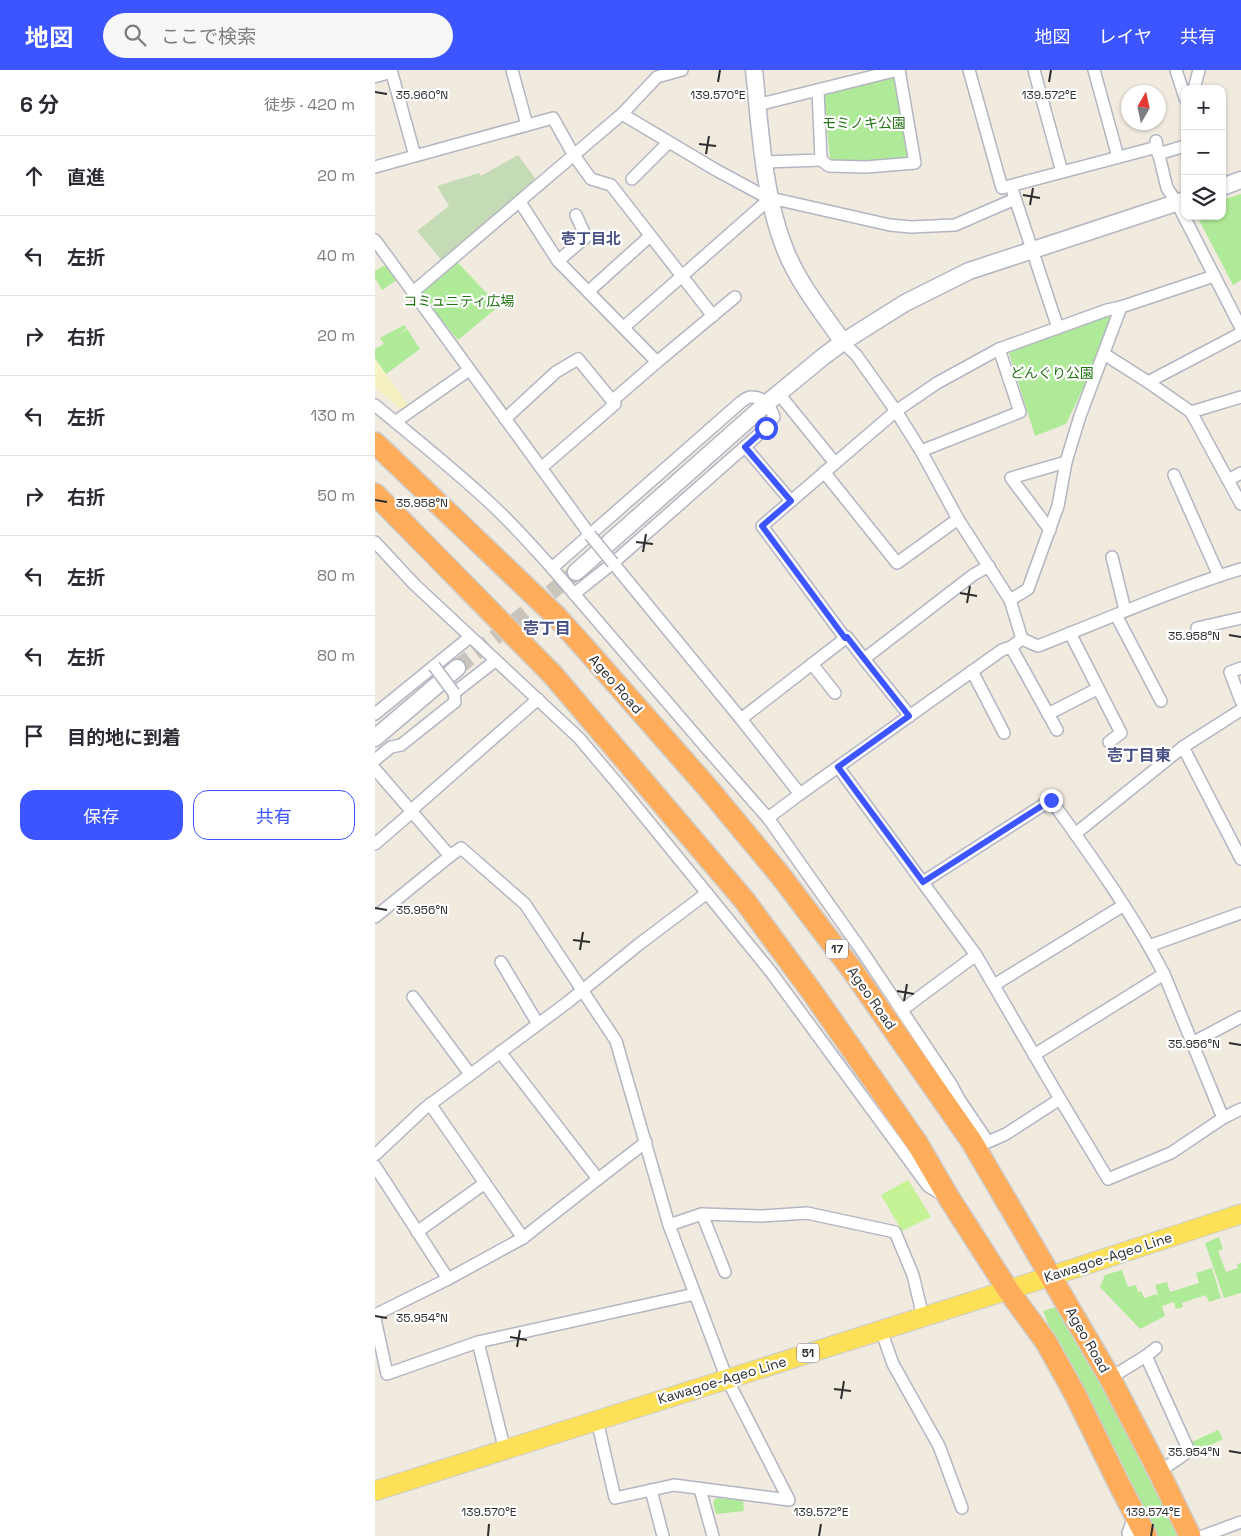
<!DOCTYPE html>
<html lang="ja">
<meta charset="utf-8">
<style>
body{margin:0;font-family:"Space Grotesk","Noto Sans JP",sans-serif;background:#f7f7f7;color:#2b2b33}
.controls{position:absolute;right:15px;top:15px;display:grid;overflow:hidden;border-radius:10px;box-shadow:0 1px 4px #0004}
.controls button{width:45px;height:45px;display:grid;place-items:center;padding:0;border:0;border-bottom:1px solid #e1e1e2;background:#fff;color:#2b2b33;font:25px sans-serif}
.compass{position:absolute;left:746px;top:15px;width:45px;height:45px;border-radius:50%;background:#fff;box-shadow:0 1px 4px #0004;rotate:9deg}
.stop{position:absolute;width:15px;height:15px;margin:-11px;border:4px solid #3d55ff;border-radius:50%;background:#fff}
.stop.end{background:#3d55ff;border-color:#fff;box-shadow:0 1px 5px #0008}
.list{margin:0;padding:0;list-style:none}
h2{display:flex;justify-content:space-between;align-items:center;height:65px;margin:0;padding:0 20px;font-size:21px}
h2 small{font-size:16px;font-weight:400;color:#7c7c81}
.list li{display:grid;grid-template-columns:32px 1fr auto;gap:15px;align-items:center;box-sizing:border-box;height:80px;padding:0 20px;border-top:1px solid #e1e1e2}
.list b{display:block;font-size:19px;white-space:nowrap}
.list em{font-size:16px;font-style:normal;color:#7c7c81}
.actions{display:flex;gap:10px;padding:15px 20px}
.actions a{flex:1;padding:11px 0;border:1px solid #3d55ff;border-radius:15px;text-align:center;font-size:18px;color:#3d55ff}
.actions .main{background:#3d55ff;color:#fff}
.icon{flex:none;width:28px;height:28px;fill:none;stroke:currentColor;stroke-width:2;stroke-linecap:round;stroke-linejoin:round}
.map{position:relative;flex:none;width:866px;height:1466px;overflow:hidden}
header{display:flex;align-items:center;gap:30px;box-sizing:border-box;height:70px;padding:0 25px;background:#3d55ff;color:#fff}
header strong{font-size:24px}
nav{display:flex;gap:28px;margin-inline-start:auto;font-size:18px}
.search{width:350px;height:45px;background:#f7f7f7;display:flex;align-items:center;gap:12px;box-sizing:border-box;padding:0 18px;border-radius:28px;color:#7c7c81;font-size:19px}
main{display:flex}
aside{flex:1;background:#fff}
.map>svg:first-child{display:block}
.green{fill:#afea98}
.sand{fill:#f6f1c1}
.cemetery{fill:#c5dbb5}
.pitch{fill:#c4f294}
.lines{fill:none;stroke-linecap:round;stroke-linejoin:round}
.secondary-tunnel{stroke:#c9c4bc;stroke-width:16;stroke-dasharray:16 8;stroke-linecap:butt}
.street-casing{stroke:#b3b5c2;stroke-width:14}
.secondary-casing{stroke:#b3b5c2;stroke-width:19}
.primary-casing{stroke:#cdcdcd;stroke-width:21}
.highway-casing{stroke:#cdcdcd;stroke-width:24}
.street{stroke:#fff;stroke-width:11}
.secondary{stroke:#fff;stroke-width:16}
.primary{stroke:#fce058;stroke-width:19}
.highway{stroke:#ffac5b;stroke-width:21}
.street-bridge-casing{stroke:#b3b5c2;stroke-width:14;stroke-linecap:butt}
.street-bridge{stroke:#fff;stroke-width:11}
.route{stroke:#3d55ff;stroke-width:6}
.ticks{fill:none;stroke:#2e2e2e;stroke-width:2}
.labels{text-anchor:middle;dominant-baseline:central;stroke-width:4.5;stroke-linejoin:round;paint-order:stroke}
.shield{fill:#fff;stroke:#6d6d6d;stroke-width:1}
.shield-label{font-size:12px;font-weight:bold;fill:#2e2e2e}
.park-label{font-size:14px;fill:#237315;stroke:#fff}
.street-label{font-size:14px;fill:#2e2e2e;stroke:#fff}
.neighbourhood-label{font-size:15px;font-weight:bold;fill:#495083;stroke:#fff}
.quarter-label{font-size:16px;font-weight:bold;fill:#495083;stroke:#fff}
.ticks-label{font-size:12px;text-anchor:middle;fill:#2e2e2e;stroke:#fff;stroke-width:4.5;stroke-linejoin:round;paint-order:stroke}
</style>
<header>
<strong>地図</strong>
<div class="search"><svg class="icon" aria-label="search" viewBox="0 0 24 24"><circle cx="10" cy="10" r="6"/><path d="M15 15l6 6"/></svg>ここで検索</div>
<nav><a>地図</a><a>レイヤ</a><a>共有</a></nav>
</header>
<main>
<aside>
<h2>6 分<small>徒歩 · 420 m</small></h2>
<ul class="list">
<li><svg class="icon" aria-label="ahead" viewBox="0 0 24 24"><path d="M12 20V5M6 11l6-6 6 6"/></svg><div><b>直進</b></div><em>20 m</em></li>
<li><svg class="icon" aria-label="left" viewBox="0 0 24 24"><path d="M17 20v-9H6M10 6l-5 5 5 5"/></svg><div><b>左折</b></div><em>40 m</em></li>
<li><svg class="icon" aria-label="right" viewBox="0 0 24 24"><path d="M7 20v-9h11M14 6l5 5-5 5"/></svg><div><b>右折</b></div><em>20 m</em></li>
<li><svg class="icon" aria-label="left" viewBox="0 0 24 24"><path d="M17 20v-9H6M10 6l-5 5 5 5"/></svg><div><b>左折</b></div><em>130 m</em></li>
<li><svg class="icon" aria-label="right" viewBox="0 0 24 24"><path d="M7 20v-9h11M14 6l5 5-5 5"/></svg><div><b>右折</b></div><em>50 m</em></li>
<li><svg class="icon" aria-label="left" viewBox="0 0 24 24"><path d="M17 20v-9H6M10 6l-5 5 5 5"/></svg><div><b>左折</b></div><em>80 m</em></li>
<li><svg class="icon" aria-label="left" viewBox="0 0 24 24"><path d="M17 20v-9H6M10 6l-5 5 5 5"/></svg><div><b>左折</b></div><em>80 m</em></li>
<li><svg class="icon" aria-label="arrive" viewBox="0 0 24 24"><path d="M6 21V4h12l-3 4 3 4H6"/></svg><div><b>目的地に到着</b></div></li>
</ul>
<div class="actions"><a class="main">保存</a><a>共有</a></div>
</aside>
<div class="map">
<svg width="866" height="1466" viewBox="0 0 866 1466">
<rect width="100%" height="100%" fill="#f0eadf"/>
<g class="green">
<path d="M516,7l5,2 13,74 -5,6 -71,3 -3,-4 -6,-59 4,-7z"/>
<path d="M866,124v86l-8,5 -36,-69h25v-16z"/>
<path d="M82,192l42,44 -41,34 -36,-43v-5z"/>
<path d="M8,196l6,1 8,13 -15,10 -7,-12v-7z"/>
<path d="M734,244l5,6 -7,19 -41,85 -31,12 -26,-83z"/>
<path d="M29,255l3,3 -12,9 12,-8 13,20 -34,25 -11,-16v-9l9,-5 -4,-6z"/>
<path d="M844,1167l4,12 -5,2 8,21 12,-4 -1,-4 4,-1v30l-17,5 -19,-55z"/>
<path d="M837,1198l9,30 -12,4 -3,-7 -24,8 1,4 -7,2 -2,-7 -12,4 3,10 -25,13 -40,-42 5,-12 17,-5 6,17 8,-2 2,7 3,-1 3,7 13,-4 3,8 -5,-17 12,-3 3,10 29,-9 -3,-10z"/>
<path d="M684,1236l11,15 110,215h-28l-101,-205 -8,-20z"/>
<path d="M843,1360l5,9 -28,14 -3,-11z"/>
<path d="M341,1428l27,2 1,11 -28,3 -3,-12z"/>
</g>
<path class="sand" d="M0,289l34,48 -6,4 -28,-23z"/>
<path class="cemetery" d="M143,85l19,26 -93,82 -27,-32 32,-25 -12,-20 42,-13 2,3z"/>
<path class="pitch" d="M533,1110l23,37 -29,14 -21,-36z"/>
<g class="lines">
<path class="secondary-tunnel" d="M82,598l119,-96"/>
<g class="street-casing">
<g id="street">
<path d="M16,0l24,86"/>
<path d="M137,0l15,55"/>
<path d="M594,0l33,118 155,-41 -1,-6"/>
<path d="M659,0l28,102"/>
<path d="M719,0l24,87"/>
<path d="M801,0l9,28"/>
<path d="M819,19l5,-19"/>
<path d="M382,35l141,-35"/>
<path d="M247,44l94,56 50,27 124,28 21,2 44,-2 60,-26"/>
<path d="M782,77l10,41 10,15 64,125"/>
<path d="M783,84l27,-8"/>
<path d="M446,90l8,6 37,1 49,-4 -16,-93"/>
<path d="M390,92l56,-2 -3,-70"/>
<path d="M0,97l178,-49 20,36 18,25 20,6 102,131"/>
<path d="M257,109l37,-37"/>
<path d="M638,122l45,136"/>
<path d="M145,132l38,59 99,101 78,-65"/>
<path d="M0,170l215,295"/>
<path d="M183,191l28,-24 -10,-22"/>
<path d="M214,221l61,-55"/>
<path d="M38,222l209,-178 35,-37 25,-7"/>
<path d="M249,257l141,-124 1,-6"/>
<path d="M468,272l14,14 39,55 25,40 37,68 52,81"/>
<path d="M729,284l44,28 43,30 50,-15"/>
<path d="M773,312l93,-49"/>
<path d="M404,324l56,69"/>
<path d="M237,331l45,-39"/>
<path d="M0,335c39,33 79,64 116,99 22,20 41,42 61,64l157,183 59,67 94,133 89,133 8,15 -1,19"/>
<path d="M816,342l50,92"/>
<path d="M130,349l51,-47 22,-13 37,45 -74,64"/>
<path d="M20,352l74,-52"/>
<path d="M370,377l46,54"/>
<path d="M546,381l99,-39 -21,-63"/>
<path d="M449,402l73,91 61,-44"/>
<path d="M799,405l45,101"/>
<path d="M853,410l13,-7"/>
<path d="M675,460l-39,-52 55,-16"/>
<path d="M0,472l39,42 165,154 48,57 144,177 157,214 15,9"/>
<path d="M737,487l13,53"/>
<path d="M238,493l128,156 59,75"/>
<path d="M177,498l189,-166c3,-2 6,-5 10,-5 12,-1 20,10 23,20l-8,11 -153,135 -39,31"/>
<path d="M741,545l45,86"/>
<path d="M822,558l44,-10"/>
<path d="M695,563l51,100 -12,9"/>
<path d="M470,568l-83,-112 134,-115 41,-28 62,-34 108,-39 14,-3"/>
<path d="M647,569l-12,-39 18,-11 30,-83 8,-44 14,-46 41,-109 93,-31"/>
<path d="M647,569l16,7c67,-26 134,-56 203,-77"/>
<path d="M636,577l46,83"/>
<path d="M489,589l46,57"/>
<path d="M437,594l23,29"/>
<path d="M866,598l-11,4 11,29"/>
<path d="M597,601l32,62"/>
<path d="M0,644l95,-77"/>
<path d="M673,644l49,-25"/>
<path d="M366,649l106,-82 17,22 109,-84 16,-9"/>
<path d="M808,677l58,-37"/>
<path d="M0,690l16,-13 10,-2 54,-43 -1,-9 41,-32"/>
<path d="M463,697l138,188 84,144 48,80 63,-26 52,-35 18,-9"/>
<path d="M0,699l75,87 -75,61"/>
<path d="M393,748l32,-24 202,-144 9,-3 11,-8"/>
<path d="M700,764l108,-87 58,112"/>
<path d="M0,774l37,-32 4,-6 122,-107"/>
<path d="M75,786l11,-8 64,56 91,137 53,184 58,154 62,121 -115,-15 -59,13 -18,-78"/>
<path d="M548,812l128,-82c40,56 81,112 113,174l-130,81"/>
<path d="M774,876l92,-33"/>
<path d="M126,892l37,62"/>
<path d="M789,904l59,144"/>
<path d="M619,915l130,-80"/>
<path d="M38,927l57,77"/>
<path d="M527,940l74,-55"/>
<path d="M817,973l49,-26"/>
<path d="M125,982l98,127 48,-37"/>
<path d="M584,1029l29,43 18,-8 54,-35"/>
<path d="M55,1034l93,134 75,-59"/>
<path d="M0,1085l49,-46 144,-107 70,-57 69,-52"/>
<path d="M0,1096l73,113 75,-41"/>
<path d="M327,1144l23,58"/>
<path d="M294,1155l33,-11 59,2 46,-3 88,19 18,43 10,42"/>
<path d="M42,1162l68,-49"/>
<path d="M0,1245l73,-36"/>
<path d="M0,1249l12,55 91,-32 217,-48"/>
<path d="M506,1260l12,34 46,82 23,62"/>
<path d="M103,1272l27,109"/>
<path d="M771,1286l43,95 -30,21"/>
<path d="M735,1308l36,-22 10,-8"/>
<path d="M325,1419l13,47"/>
<path d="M276,1420l12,46"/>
<path d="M754,1466l-1,-3 7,-19"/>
<path d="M828,1466l38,-14"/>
</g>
</g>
<g class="secondary-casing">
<g id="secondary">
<path d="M379,0c6,57 9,120 29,174 13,36 38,67 60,98"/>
<path d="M0,4l14,-4"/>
<path d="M847,117l19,-7"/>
<path d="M201,502l191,-169 57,-47 19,-14 62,-39 64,-32 216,-71"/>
<path d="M0,668l82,-70"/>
</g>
</g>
<g class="primary-casing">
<path id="primary" d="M0,1421l633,-201 233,-76"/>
</g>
<g class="highway-casing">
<g id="highway">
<path d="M0,373l181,173 28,31 123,140 73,88 70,92 122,175 138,236 49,94 31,64"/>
<path d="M0,424l178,181 192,226 67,91 60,86 45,65 32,55 59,92 38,52 30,54 43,88 27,52"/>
</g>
</g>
<use href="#street" class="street"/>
<use href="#secondary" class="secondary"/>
<use href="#primary" class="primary"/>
<use href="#highway" class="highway"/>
<g class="street-bridge-casing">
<g id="street-bridge">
<path d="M215,465l23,28"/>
<path d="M59,596l20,27"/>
</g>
</g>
<use href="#street-bridge" class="street-bridge"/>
</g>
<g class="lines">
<path class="route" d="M391,358l-21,19 46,54 -29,25 83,112 2,-1 62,79 -71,51 85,115 128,-82"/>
</g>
<path class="ticks" d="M343,12l2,-12M674,12l2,-12M0,22l12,2M324,74l17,2M331,84l3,-18M648,125l17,3M655,135l3,-17M0,430l12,2M261,472l17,2M268,482l3,-18M585,523l17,3M592,533l3,-17M854,565l12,2M0,838l12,2M198,870l17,2M205,880l3,-18M522,921l17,3M529,931l3,-17M854,973l12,2M0,1246l12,2M135,1267l17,3M142,1277l3,-17M459,1319l17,2M466,1329l3,-18M854,1381l12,2M113,1466l1,-12M444,1466l2,-12M776,1466l2,-12"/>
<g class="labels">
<g class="shield">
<rect x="451" y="869.5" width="22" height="19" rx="4"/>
<rect x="422" y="1273.5" width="22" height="19" rx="4"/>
</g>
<g class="shield-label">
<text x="462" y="879">17</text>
<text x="433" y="1283">51</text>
</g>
<g class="park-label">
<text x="489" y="53">モミノキ公園</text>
<text x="84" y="231">コミュニティ広場</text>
<text x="677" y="303">どんぐり公園</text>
</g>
<g class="street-label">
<text transform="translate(241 614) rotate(49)">Ageo Road</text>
<text transform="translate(497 928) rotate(55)">Ageo Road</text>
<text transform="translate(733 1187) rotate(-18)">Kawagoe-Ageo Line</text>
<text transform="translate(713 1270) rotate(60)">Ageo Road</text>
<text transform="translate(347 1310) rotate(-17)">Kawagoe-Ageo Line</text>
</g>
<g class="neighbourhood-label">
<text x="216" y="168">壱丁目北</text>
</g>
<g class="quarter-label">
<text x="172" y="558">壱丁目</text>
<text x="764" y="685">壱丁目東</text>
</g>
</g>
<g class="ticks-label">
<text x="47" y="29">35.960°N</text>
<text x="343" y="29">139.570°E</text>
<text x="674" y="29">139.572°E</text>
<text x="47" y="437">35.958°N</text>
<text x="819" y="570">35.958°N</text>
<text x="47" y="844">35.956°N</text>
<text x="819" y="978">35.956°N</text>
<text x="47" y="1252">35.954°N</text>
<text x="819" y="1386">35.954°N</text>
<text x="114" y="1446">139.570°E</text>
<text x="446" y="1446">139.572°E</text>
<text x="778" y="1446">139.574°E</text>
</g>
</svg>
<div class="controls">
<button>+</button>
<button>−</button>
<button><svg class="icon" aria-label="layers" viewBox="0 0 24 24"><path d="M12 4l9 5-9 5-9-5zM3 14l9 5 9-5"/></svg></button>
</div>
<svg class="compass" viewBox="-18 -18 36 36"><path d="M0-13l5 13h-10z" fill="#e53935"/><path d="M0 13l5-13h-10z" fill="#7c7c81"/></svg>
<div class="stop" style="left:391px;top:358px"></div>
<div class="stop end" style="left:676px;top:730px"></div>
</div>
</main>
